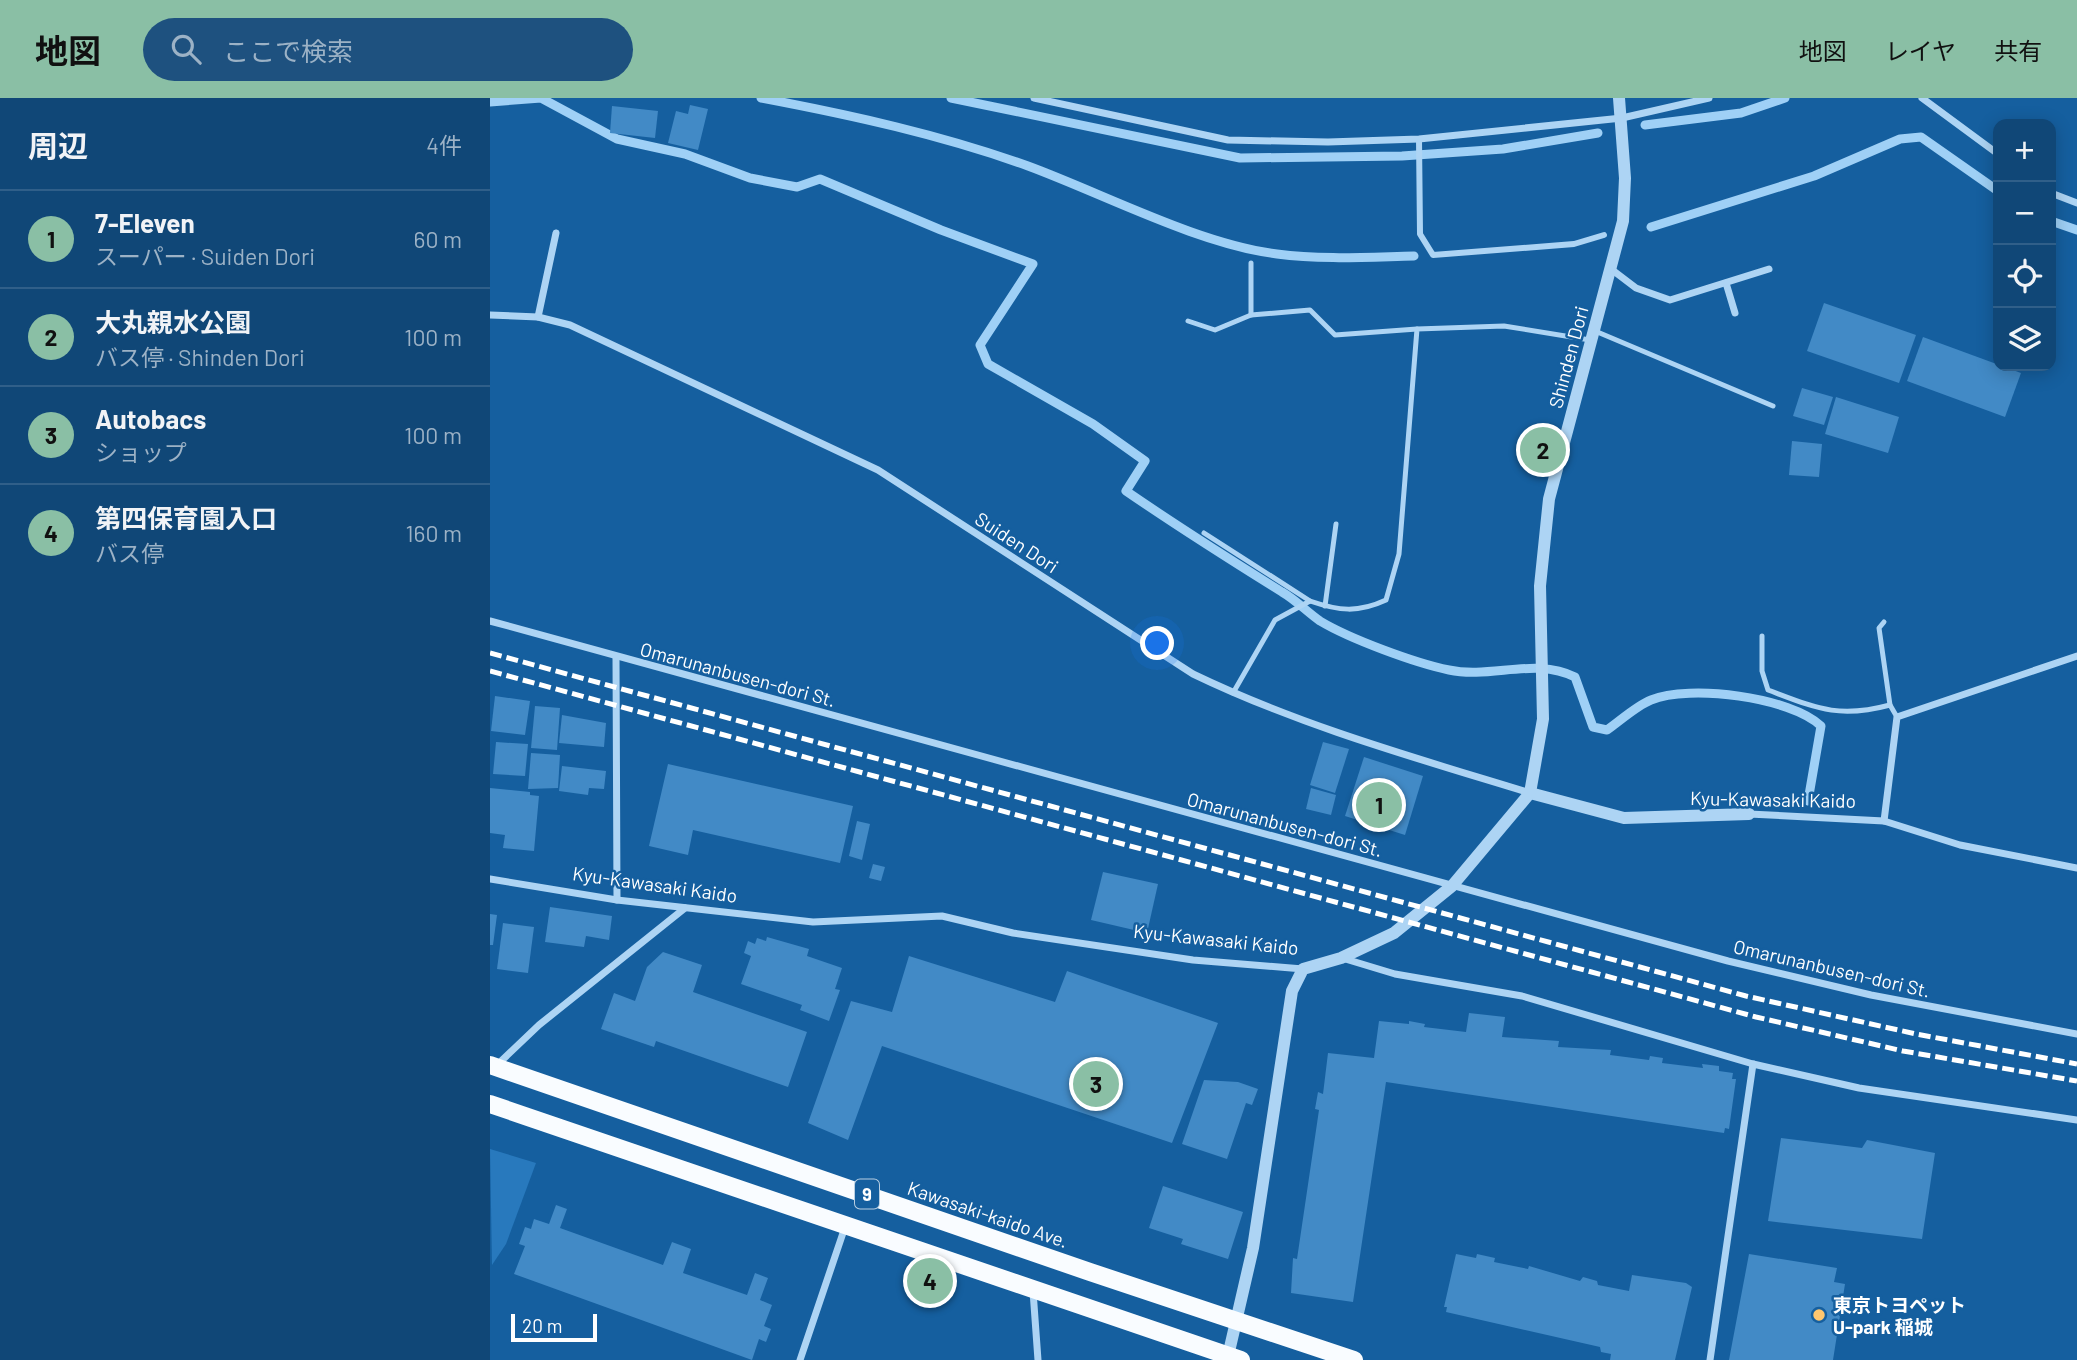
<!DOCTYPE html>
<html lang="ja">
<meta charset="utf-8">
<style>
body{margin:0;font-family:Barlow,"Noto Sans JP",sans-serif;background:#1e517f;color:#f1f3f6}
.controls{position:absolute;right:21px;top:21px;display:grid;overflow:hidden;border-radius:14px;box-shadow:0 4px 18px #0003}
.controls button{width:63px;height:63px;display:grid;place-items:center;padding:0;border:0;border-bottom:2px solid #305f89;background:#104777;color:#f1f3f6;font:35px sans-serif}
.scale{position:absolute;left:21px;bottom:18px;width:86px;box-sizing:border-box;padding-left:7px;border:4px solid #fff;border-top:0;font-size:19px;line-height:24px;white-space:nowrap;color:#fff;-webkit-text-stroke:5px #155f9f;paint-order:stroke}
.you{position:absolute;left:668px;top:546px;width:24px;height:24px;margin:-18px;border:5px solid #fff;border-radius:50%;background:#1a73e8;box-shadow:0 0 0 10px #1a73e833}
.badge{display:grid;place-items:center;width:46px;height:46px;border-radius:50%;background:#8abfa5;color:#111;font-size:23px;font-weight:700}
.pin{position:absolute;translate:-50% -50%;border:4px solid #fff;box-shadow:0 2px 7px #0006}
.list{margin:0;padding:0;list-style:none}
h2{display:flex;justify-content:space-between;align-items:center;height:91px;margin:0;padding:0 28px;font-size:30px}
h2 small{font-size:23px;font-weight:400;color:#9cb2c6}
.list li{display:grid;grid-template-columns:46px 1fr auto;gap:21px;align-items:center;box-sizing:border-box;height:98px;padding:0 28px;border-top:2px solid #305f89}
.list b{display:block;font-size:26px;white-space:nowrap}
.list p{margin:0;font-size:23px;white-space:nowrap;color:#9cb2c6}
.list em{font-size:23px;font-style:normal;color:#9cb2c6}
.icon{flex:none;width:38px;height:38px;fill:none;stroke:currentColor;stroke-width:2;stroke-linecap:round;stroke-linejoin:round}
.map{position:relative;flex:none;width:1587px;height:1262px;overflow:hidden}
header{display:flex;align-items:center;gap:42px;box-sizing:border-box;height:98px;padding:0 35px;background:#8abfa5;color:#111}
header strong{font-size:33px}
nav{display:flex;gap:38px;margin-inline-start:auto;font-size:24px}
.search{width:490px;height:63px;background:#1e517f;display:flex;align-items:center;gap:18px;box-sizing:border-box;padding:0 24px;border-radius:38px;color:#9cb2c6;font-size:26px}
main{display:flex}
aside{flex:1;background:#104777}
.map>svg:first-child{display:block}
.green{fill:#2879bd}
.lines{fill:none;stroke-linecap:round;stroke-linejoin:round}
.stream{stroke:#9fd0f6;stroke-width:9}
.building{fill:#428ac6}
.service{stroke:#add4f4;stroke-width:5}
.pedestrian{stroke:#add4f4;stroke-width:6}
.minor{stroke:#add4f4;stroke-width:7}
.tertiary{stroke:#add4f4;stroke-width:12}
.primary{stroke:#f9fcff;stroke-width:18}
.rail{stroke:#fff;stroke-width:5;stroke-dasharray:12 5;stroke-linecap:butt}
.poi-dot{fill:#ffc76f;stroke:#155f9f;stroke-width:2.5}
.labels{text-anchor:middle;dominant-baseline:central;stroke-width:5;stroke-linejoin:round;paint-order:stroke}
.shield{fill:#155f9f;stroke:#b9cfe2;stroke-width:2}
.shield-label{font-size:18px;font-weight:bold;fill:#fff}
.street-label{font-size:19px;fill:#fff;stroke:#155f9f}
.poi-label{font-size:19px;font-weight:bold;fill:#fff;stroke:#155f9f;text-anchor:start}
</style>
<header>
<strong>地図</strong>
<div class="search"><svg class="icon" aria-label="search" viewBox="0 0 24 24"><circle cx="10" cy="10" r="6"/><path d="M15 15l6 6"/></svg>ここで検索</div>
<nav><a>地図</a><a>レイヤ</a><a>共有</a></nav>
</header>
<main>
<aside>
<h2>周辺<small>4件</small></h2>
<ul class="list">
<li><span class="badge">1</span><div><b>7-Eleven</b><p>スーパー · Suiden Dori</p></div><em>60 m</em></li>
<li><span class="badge">2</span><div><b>大丸親水公園</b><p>バス停 · Shinden Dori</p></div><em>100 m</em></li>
<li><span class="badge">3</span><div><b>Autobacs</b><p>ショップ</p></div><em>100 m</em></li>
<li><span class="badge">4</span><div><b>第四保育園入口</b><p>バス停</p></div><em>160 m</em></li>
</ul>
</aside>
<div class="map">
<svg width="1587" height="1262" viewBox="0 0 1587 1262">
<rect width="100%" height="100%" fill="#155f9f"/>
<path class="green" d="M0,1051l46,14 -30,81 -14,21z"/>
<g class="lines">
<g class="stream">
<path d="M271,0c90,17 181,37 267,68 76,28 170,78 249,88 45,6 92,3 137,2"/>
<path d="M461,0l289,60 162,-2 101,-7 95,-16"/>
<path d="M0,4l51,-4 76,41 68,15 65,24 47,9 23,-8 121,51 92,34 -53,81 8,19 105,60 52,37 -19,30c51,35 103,68 156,101 14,8 25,20 38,29 30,18 95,42 129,49 42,9 87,-13 126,7l18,50 14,3c13,-9 29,-24 44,-30 38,-16 140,-3 170,26l-13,75"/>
<path d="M1155,27l96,-12 44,-15"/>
<path d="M1561,123l26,9"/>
<path d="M1161,129l163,-51 86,-37 21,-2 77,54"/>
</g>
</g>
<g class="building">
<path d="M200,7l18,4 -10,41 -30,-7 8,-32 12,3z"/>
<path d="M122,8l46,5 -3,27 -45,-5z"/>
<path d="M1334,205l92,32 -17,48 -92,-32z"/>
<path d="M1433,239l98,36 -16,44 -98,-36z"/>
<path d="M1312,290l31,9 -9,28 -31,-9z"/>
<path d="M1346,299l63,20 -11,36 -63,-19z"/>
<path d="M1302,343l30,3 -3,33 -30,-2z"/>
<path d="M5,598l35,5 -5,34 -34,-4z"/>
<path d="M45,608l25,2 -3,42 -26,-2z"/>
<path d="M72,617l44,8 -2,24 -45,-4z"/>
<path d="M6,644l32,2 -3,32 -32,-2z"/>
<path d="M833,644l26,7 -14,44 -25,-8z"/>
<path d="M41,655l29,2 -2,33 -30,1z"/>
<path d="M874,659l59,19 -18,59 -60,-19z"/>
<path d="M178,666l185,42 -13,57 -147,-33 -5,25 -39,-9z"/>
<path d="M72,668l44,5 -2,18 -15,-1 -1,7 -29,-4z"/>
<path d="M0,690l40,4v3l9,1 -5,55 -31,-3 2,-13 -15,-2z"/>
<path d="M821,690l25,7 -5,20 -25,-6z"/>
<path d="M367,723l13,3 -8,36 -13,-4z"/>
<path d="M383,766l12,3 -4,14 -12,-3z"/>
<path d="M613,774l55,12 -11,49 -56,-13z"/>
<path d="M60,809l62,9 -3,24 -23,-4 -2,11 -39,-5z"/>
<path d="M0,816l7,1 -4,30h-3z"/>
<path d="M13,825l31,4 -6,46 -31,-4z"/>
<path d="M277,839l42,12 -2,7 35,12 -7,21 5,1 -11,31 -29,-11 2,-5 -61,-21 10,-28 -7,-3 4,-12 7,3 2,-6 9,3z"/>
<path d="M173,854l39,13 -9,27 114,40 -19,55 -132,-46 -2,6 -53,-18 13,-36 21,8 12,-34z"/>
<path d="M419,858l146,46 12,-31 151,52 -46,120 -290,-97 -34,94 -40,-17 43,-122 41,11z"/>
<path d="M979,915l36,4 -3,20 57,4 -1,6 53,3 -1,5 39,5 1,-4 13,2 -1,5 41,5 -1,-4 17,2v5l14,2 -1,6h4l-7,50 -4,-1 -1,5 -338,-51 -33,220 -62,-9 2,-35 4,1 22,-149 -4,-1 3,-17 5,2 5,-41 46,5 5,-37 30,3v-3l16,3 -1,3 42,5z"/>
<path d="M714,982l34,2 20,7 -6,16 -6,-2 -19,56 -45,-15z"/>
<path d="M1291,1040l81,10 5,-8 68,13 -13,86 -154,-18z"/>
<path d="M673,1088l80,26 -15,47 -47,-15 2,-5 -34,-11z"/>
<path d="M66,1107l11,4 -7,19 103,37 9,-23 19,7 -8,24 64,22 8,-22 13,5 -8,22 12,5 -8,21 7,3 -5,13 -7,-3 -7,21 -238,-86 11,-28 -6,-2 6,-17 6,2 3,-10 15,5z"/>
<path d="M966,1156l20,4 1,-4 18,4 -1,4 34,7 1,-3 51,15 3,-4 14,4 1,4 31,6 3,-16 54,8 6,4 -17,73h-65l1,-6 -10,-2 -1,-5 -154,-35 1,-5h-3z"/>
<path d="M1259,1156l88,14 -3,14 11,2 -12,76h-104z"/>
</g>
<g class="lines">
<g class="service">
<path d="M761,217v-52"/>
<path d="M698,223l27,9 36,-15 59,-5 25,25 82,-6"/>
<path d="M1105,233l178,75"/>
<path d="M714,435l106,68"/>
<path d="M835,508l11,-82"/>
<path d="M1394,524l-5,6 11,77"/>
<path d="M1272,538v35l6,19c48,18 70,29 122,15l7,12"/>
<path d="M743,595l42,-73 35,-19c29,10 48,12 76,-1l13,-46 18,-225 87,-3 86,14"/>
</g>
<path class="pedestrian" d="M929,41l1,95 13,21 141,-11 30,-9"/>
<g class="minor">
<path d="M544,0l194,42 100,2 91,-3 203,-21 87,-20"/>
<path d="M1432,0l76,56"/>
<path d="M1561,95l26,10"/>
<path d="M1121,171l25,19 34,12 99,-31"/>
<path d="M1236,185l9,30"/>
<path d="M0,217l48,2 32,8 308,145 315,204c108,52 223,84 337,119"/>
<path d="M48,219l18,-84"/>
<path d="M0,523l1238,340 143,34 206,39"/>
<path d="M126,559l1,243"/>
<path d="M1259,716l135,7 76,24 117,23"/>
<path d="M1394,723l13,-104 180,-61"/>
<path d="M0,781l127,21 196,22 129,-6 71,17 180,27 110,9"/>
<path d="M852,860l53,16 127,22 231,68 106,24 218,32"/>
<path d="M7,967l42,-40 146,-117"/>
<path d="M543,1193l5,69"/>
<path d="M310,1262l45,-133"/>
<path d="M1220,1262l43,-296"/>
</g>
<g class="tertiary">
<path d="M1040,695l94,25 125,-4"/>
<path d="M738,1258l25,-108 39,-257 11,-22 38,-11 53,-25 58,-47 78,-93 13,-74 -3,-133 9,-87 74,-278 2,-43 -6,-80"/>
</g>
<g class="primary">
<path d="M0,967l600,207 264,88"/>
<path d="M0,1006l751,256"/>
</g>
<g class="rail">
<path d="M0,555l1256,343 170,38 161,30"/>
<path d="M0,573l1266,346 147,34 174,30"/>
</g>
</g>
<circle class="poi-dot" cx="1329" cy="1217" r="7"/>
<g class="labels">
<rect class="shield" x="365" y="1081.5" width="24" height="29" rx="5"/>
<g class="shield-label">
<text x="377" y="1096">9</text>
</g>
<g class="street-label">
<text transform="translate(1078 259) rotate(-75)">Shinden Dori</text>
<text transform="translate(527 444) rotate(33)">Suiden Dori</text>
<text transform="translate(248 576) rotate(15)">Omarunanbusen-dori St.</text>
<text transform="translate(1283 701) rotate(1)">Kyu-Kawasaki Kaido</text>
<text transform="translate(795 726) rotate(15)">Omarunanbusen-dori St.</text>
<text transform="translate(165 786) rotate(8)">Kyu-Kawasaki Kaido</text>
<text transform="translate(726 841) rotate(6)">Kyu-Kawasaki Kaido</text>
<text transform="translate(1342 870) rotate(13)">Omarunanbusen-dori St.</text>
<text transform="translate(498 1116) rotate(19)">Kawasaki-kaido Ave.</text>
</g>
<g class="poi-label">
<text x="1343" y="1206">東京トヨペット<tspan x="1343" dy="22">U-park 稲城</tspan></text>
</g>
</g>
</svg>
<div class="controls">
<button>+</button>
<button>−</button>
<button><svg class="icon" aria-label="locate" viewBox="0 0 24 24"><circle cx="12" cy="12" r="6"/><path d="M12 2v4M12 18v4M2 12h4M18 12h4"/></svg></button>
<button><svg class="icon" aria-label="layers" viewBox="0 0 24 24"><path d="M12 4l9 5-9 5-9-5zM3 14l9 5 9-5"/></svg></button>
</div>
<div class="scale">20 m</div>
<div class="you"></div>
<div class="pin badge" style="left:889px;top:707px">1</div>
<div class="pin badge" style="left:1053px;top:352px">2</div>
<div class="pin badge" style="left:606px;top:986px">3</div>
<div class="pin badge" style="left:440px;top:1183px">4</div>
</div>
</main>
